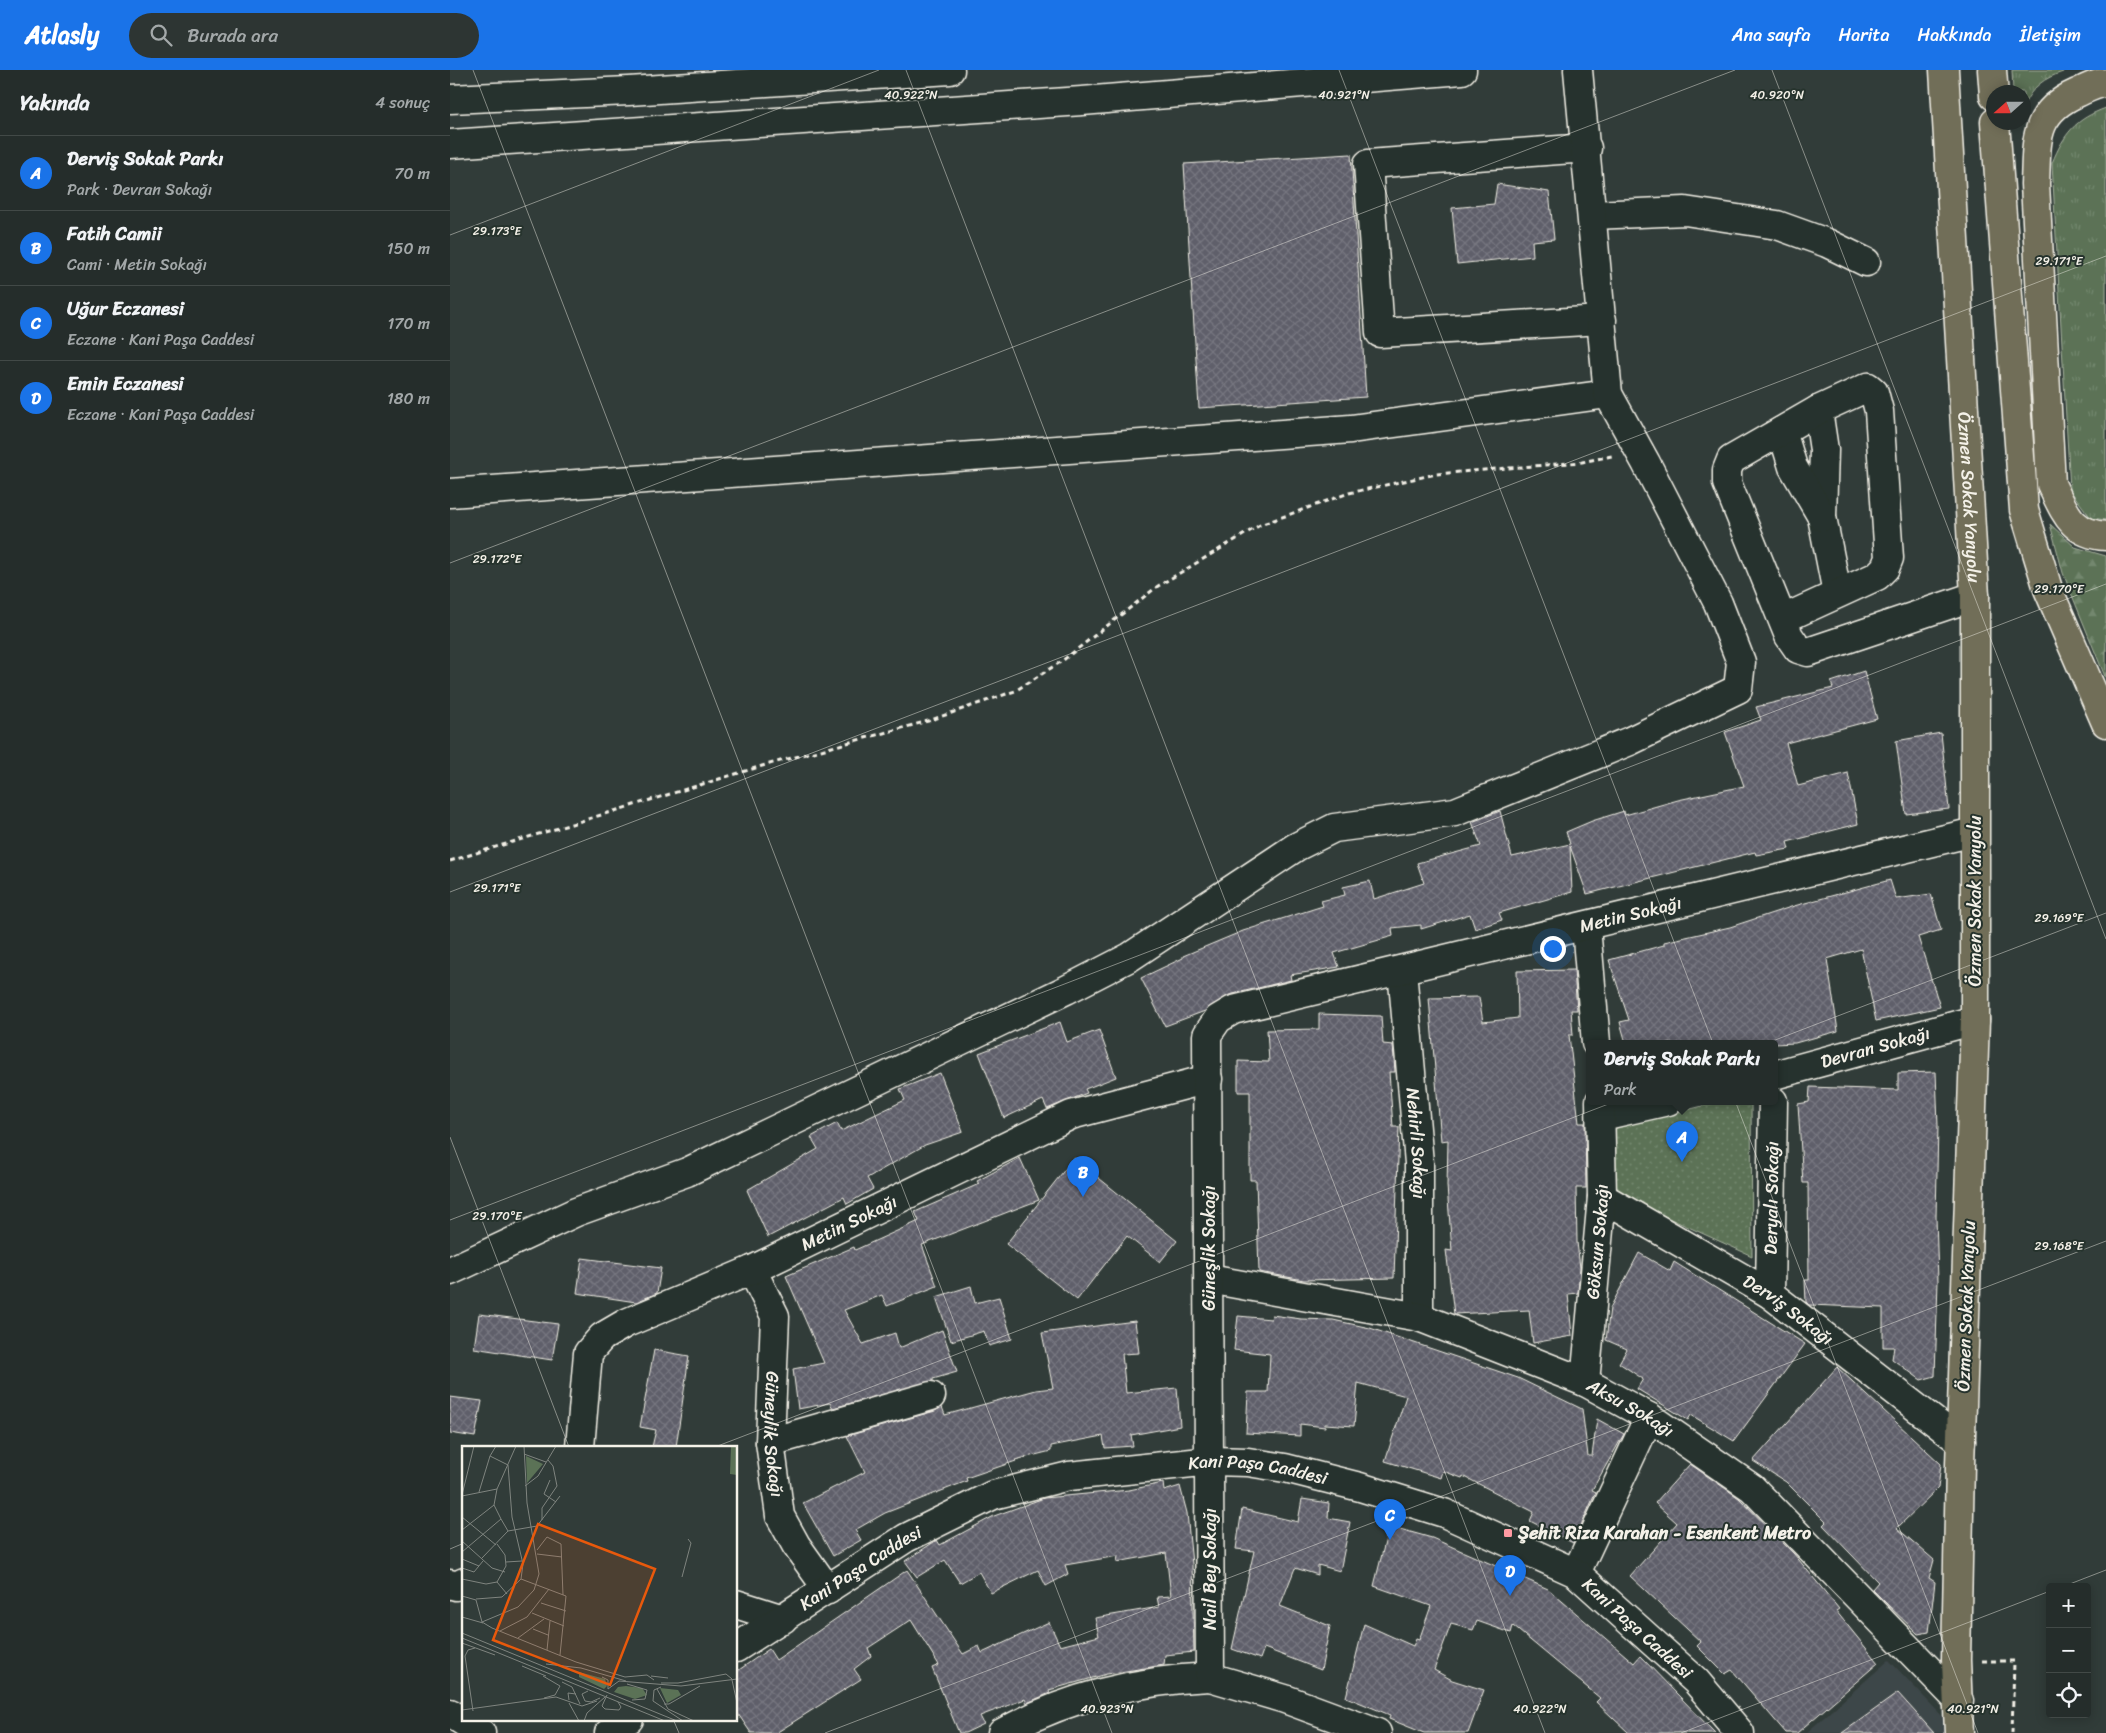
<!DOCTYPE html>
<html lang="tr">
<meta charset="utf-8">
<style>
body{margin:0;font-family:Sriracha,sans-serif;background:#2d3533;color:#f1f3f6}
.controls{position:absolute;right:15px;bottom:15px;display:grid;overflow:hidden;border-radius:5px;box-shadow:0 2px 12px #0003}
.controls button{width:45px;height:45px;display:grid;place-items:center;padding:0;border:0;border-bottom:1px solid #424947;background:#252d2b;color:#f1f3f6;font:25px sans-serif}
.compass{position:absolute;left:1536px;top:15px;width:45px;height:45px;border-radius:50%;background:#252d2b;box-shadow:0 2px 12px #0003;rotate:249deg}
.you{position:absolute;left:1102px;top:878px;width:18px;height:18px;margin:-12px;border:4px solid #fff;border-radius:50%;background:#1a73e8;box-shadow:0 0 0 8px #1a73e833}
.badge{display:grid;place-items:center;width:32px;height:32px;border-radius:50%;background:#1a73e8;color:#fff;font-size:16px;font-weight:700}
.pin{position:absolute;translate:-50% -41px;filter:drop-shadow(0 1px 2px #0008)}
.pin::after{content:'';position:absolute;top:26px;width:18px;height:15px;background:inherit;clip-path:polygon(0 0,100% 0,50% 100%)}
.popup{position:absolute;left:1136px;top:970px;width:192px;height:65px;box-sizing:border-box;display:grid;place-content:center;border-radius:5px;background:#252d2b;filter:drop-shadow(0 1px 4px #0005);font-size:16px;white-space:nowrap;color:#a3a8a9}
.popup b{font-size:19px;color:#f1f3f6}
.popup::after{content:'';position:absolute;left:50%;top:100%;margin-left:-10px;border:10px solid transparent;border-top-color:#252d2b}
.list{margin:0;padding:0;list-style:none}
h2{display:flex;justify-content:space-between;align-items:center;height:65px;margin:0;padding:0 20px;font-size:21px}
h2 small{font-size:16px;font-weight:400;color:#a3a8a9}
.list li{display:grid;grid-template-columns:32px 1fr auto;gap:15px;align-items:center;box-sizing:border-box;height:75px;padding:0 20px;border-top:1px solid #424947}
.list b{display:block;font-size:19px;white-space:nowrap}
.list p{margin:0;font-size:16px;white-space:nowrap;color:#a3a8a9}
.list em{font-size:16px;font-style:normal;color:#a3a8a9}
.icon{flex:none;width:28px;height:28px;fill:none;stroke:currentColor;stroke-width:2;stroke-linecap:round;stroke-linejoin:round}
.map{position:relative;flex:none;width:1656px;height:1663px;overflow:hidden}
header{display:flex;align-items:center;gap:30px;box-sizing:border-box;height:70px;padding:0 25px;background:#1a73e8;color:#fff}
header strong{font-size:24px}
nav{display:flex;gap:28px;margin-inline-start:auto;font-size:18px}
.search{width:350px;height:45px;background:#2d3533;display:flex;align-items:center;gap:12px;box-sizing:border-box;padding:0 18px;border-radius:28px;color:#a3a8a9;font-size:19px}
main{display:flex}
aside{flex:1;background:#252d2b}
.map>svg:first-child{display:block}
.built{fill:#3e4648}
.grass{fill:url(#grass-tufts);stroke:#a8b29f}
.forest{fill:url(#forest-firs);stroke:#a8b29f}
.park{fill:url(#park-dots);stroke:#a8b29f}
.building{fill:url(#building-cross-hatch);stroke:#f4f1e8}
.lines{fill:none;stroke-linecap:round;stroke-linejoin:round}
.minor-casing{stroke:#f4f1e8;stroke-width:31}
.major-casing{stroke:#f4f1e8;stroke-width:31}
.highway-casing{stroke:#f4f1e8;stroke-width:31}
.path{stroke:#f4f1e8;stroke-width:3;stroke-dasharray:5 4;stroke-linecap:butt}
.minor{stroke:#26332d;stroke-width:28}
.major{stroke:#716e59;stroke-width:28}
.highway{stroke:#716e59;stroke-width:28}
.ticks{fill:none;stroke:#f4f1e8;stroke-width:1;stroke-opacity:0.45}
.poi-dot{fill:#ff9aa2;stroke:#26332d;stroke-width:2}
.labels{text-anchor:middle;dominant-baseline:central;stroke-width:4;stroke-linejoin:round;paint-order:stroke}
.street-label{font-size:18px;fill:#f4f1e8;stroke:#26332d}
.poi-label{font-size:18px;font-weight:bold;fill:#f4f1e8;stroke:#26332d;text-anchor:start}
.inset-road{fill:none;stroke:#7f847f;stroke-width:1}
.view{fill:#e8590c;fill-opacity:0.15;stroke:#e8590c;stroke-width:2.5}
.inset-edge{fill:none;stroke:#f4f1e8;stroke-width:2.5}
.ticks-label{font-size:12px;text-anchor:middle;fill:#f4f1e8;stroke:#26332d;stroke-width:4;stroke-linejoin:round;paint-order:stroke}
</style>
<header>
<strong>Atlasly</strong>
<div class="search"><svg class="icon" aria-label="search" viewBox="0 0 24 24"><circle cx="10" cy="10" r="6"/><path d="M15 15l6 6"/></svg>Burada ara</div>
<nav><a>Ana sayfa</a><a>Harita</a><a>Hakkında</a><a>İletişim</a></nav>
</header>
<main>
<aside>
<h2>Yakında<small>4 sonuç</small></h2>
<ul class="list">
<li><span class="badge">A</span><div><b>Derviş Sokak Parkı</b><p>Park · Devran Sokağı</p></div><em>70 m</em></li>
<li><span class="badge">B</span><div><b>Fatih Camii</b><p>Cami · Metin Sokağı</p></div><em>150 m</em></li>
<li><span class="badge">C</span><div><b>Uğur Eczanesi</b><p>Eczane · Kani Paşa Caddesi</p></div><em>170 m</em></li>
<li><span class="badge">D</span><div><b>Emin Eczanesi</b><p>Eczane · Kani Paşa Caddesi</p></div><em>180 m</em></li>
</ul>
</aside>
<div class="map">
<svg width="1656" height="1663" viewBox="0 0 1656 1663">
<defs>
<pattern id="grass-tufts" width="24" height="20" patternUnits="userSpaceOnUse" patternTransform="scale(1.25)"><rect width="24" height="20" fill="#5b7256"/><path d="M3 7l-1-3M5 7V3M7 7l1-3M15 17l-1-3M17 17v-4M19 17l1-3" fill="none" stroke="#73876e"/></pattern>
<pattern id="forest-firs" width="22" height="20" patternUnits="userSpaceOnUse" patternTransform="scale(1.25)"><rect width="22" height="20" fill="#5b7256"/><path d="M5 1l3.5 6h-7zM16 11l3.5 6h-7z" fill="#73876e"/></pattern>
<pattern id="park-dots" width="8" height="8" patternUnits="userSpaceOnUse" patternTransform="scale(1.25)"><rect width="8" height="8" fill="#5b7256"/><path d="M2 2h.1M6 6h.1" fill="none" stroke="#73876e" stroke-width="1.8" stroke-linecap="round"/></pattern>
<pattern id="building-cross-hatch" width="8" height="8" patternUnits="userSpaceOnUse" patternTransform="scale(1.25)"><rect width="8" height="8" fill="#5e5e6a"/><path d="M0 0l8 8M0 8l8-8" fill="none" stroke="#76767f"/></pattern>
</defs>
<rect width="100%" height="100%" fill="#313c39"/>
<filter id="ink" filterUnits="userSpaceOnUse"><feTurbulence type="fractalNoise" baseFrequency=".02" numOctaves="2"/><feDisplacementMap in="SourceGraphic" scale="10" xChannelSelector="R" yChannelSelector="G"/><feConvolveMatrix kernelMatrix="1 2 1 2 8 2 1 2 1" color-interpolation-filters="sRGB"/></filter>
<g filter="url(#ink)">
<path class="built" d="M1439,1590l55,58v15h-138z"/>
<g class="grass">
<path d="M1562,0h51v2c-19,6 -31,15 -39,33v-13h-11z"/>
<path d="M1656,38v412l-15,-2 -21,-28 -18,-327c12,-29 23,-44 54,-55z"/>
</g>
<path class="forest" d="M1600,454l25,23 31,9v123l-43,-106z"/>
<path class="park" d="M1272,1031h29l1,155 -136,-62 -7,-64z"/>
<g class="building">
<path d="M901,84l15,243 -167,11 -15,-244z"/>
<path d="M1047,114l52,8 5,47 -22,2 1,15 -76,8 -5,-56 42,-4z"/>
<path d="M1414,601l13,48 -91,24 12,43 50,-13 10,51 -71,18 2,7 -33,6 -1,-3 -168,42 -17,-48 2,46 -73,21 3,7 -27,9 -5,-15 -49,15v-4l-29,3 1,8 -59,17 5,14 -49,8 1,5 -62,15 -24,16 -40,15 -24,-48 42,-20v-2l60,-25 80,-25 -2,-5 24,-6 -2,-8 27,-6 4,18 50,-16 -7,-20 64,-17 -9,-24 28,-11 12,46 58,-13 -4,-12 26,-11 32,-10 1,4 53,-15 66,-14 -19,-54 36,-12 -5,-13 77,-19 -2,-6z"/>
<path d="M1491,663l8,76 -43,5 -10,-73z"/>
<path d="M1440,810l6,19 35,-5 10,36 -23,7 22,70 -64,14 -15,-72 -34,10 11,72 -43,12 -21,1 -148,-1 -6,-21 9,-2 -20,-60 55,-15v-3l66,-15 64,-21z"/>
<path d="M1124,900l3,40h-6l2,25h-4l10,88h6l1,65h-10l1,54 3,26 -2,25 -10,1 4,42 -39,7 -4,-33 -75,4 -8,-64 6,1 -5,-65 1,-46 -7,1 -12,-143 50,-1 4,25 35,-4 -1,-47z"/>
<path d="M869,944l62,2 2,28 10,1 2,27h-6l4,55h6l-5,151 -90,2 -45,-8 -3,-92h-6v-88h-12v-31l31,1 -2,-32 52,-1z"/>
<path d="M610,952l7,20 32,-12 17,47 -31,12 2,4 -40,16 -4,-9 -39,18 -25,-65z"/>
<path d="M1486,1002l2,54 -2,91 2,64 -3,95 -14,4 -29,-21 2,-12h-11v-39l-74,-3 -3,-3 -1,-22h4l-1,-97h-5l-5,-79 11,-2 1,-15 88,3v-17z"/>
<path d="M490,1003l23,59 -38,13 -58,33 6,11 -26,15 -3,-7 -76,40 -21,-47 71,-41 -7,-12 26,-14 4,8 64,-31 -5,-11z"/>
<path d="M570,1088l19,42 -117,45 15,41 -50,20 -5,-11 -38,15 19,34 32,-11 4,15 43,-18 15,42 -24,7v2l-100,27 -3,-5 -32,6 -5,-40 31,-6 -38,-87 68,-29 1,3 64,-29 -4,-9 64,-28 -2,-3z"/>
<path d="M624,1088l103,83 -17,21 -33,-26 -50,64 -71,-56z"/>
<path d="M1189,1183l31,18 4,-9 131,82 -71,97 -43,-26 -3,5 -51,-31 6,-10 -24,-16 8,-14 -21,-9 4,-32z"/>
<path d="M132,1188l79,10 -4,25 -21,9 -59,-9z"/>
<path d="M521,1216l4,17 24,-6 13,42 -23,7 -5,-15 -33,10 -15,-44z"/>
<path d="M29,1244l79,10 -6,36 -78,-12z"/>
<path d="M822,1245l29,4 32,1 37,8 148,50 64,31 6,47h4l5,-37 27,15 -32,56 4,2 -23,51 -43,-22 4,-9 -71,-36 -1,2 -19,-7 -2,7 -56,-17 21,-65 -48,-13 -4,43 -29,-2v3l-25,-3v12l-54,-3 2,-41h20l2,-38 -36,-4 4,-34 33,3z"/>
<path d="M685,1251l4,32 -17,1 4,39 51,-5 3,38 -49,9 2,11 -28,2 -2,-12 -52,10v5l-36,9 1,1 -50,17 1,3 -82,32 -30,17 6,10 -28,16 -30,-53 62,-31 -18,-36 88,-25 7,-4 3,8 91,-25 17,-2 -11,-55z"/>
<path d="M204,1280l35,6 -13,91h-24l4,-17 -16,-3z"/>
<path d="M1387,1297l104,97 -3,24 -41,40 37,32 -5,18 6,4 -6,50 -11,2 -32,-31 -14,-14 6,-7 -55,-57 3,-3 -40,-40 -33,-21z"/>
<path d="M0,1327l32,4 -7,36 -25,-4z"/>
<path d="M1240,1394l49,34 55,56 45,55 -3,2 42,52 -81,70h-11l-54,-63 -7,4 -28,-28 4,-4 -71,-66 47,-53 -22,-20z"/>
<path d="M713,1413l1,8 16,-5 7,27 5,51 2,88 -29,3 -1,10 -57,9 -58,16 1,3 -23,10 -2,-4 -45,17 4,8 -19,9h-6l-27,-65 7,-3 -28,-45 -43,28 3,8 -17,13 7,10 -85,54h-25l-15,-22v-39l33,-23 7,11 131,-90 56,84 16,-8 3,7 67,-31 11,24 39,-10 -4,-18 64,-11 -2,-10 14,-1 -5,-43 -49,9 1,-6 -53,9 3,9 -22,12 -8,-16 -47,23 -12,-21 -19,11 -15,-23 -28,17 -12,-16 32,-21 3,5 54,-29 50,-18 85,-8z"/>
<path d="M852,1429l27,4 -1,15 22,4 -10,49 -22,-6v10l-23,-7 -15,38 50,20 -9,44 -57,-22 -4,11 -28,-10 22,-98 -18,-2 6,-40 56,13z"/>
<path d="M939,1456l43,12 116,51 86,74 6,-7 75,77h-86l-33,-31 4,-4 -87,-72 -2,7 -34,-12 -4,9 -22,-6 -17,46 18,10 32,10 -16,43h-44l-35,-14 1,-4 -44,-18 18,-73 49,22 3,-7 3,1 12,-34 -57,-20z"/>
<path d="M1448,1623l36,40h-92z"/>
</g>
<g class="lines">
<g class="minor-casing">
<g id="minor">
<path d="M0,29l179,-8 321,-21"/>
<path d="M0,74l632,-43 380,-31"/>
<path d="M1137,78l-219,16 12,169 222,-13"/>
<path d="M1143,145l92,-4 92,14 50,18 39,19"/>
<path d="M1368,340l6,40 -2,67 15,76"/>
<path d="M1332,361l11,36 29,50"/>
<path d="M0,423l901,-64 257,-35"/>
<path d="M1333,549l94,-43 8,-8 4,-10 -10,-147 -5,-19 -6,-5 -50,23 -87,50 -4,10v13l62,153 9,13 10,3 167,-56"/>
<path d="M1136,857l10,116"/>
<path id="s1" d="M952,900l17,193v154"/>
<path id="s2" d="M1324,1005l201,-55"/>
<path d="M1152,1046l66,-15"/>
<path id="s3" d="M1152,1127l168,97 191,148"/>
<path id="s4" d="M302,1200l23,46 -5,126 10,74 16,29 32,45"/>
<path d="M0,1201l126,-59 111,-40 379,-182 64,-33 166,-110 38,-19 121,-16 175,-71 108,-52 3,-27 -23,-59 -72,-140 -38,-69 -30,-324"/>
<path id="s5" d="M759,1209l210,38 166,65 64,35 103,71 207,213"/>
<path id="s6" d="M1320,1224l3,-193"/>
<path id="s7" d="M1135,1312l17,-185 -2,-96"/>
<path d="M320,1372l161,-46"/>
<path id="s8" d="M130,1377l8,-94 14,-16 24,-14 126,-53 319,-155 137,-36"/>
<path d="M1126,1503l73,-156"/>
<path d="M0,1514l6,2 8,-4"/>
<path d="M286,1534l47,15"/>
<path id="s9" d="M286,1578l170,-110 87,-43 76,-19 142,-15 37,1 37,6 75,19 84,26 132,60 120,108 44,52"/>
<path d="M0,1643l31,20"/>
<path d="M159,1663l20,-14"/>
<path d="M552,1663c63,-36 137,-53 208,-56"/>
<path id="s10" d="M927,1663l-92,-34 -75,-22 -3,-642 11,-16 15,-9 741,-178"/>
</g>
</g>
<g class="major-casing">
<g id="major">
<path id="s11" d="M1494,0l31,526v424l-15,445 -4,195 3,73"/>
</g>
</g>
<g class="highway-casing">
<g id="highway">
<path d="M1542,0l2,26"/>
<path d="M1656,13c-10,0 -20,6 -29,10 -45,20 -40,49 -42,91l16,300c14,28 20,50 55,52"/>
<path d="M1545,52l29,388 24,79 58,134"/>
</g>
</g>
<g class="path">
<path d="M0,791l312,-95 166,-45 87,-30 47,-30 96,-75 102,-61 89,-32 87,-19 146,-12 30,-6"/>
<path d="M1532,1591h32l-2,72"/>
</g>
<use href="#minor" class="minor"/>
<use href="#major" class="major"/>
<use href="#highway" class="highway"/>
</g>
</g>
<path class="ticks" d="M23,0l639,1663M456,0l639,1663M889,0l639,1663M1322,0l334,869M0,165l429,-165M0,493l1285,-493M0,822l1656,-636M0,1067l119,310M0,1150l1656,-636M265,1377l1391,-534M0,1479l14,-6M1612,1517l44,-17M223,1649l6,14M375,1663l1281,-492M1231,1663l369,-142"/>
<rect class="poi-dot" x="1053" y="1458" width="10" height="10" rx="2.5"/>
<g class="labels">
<g class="street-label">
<text stroke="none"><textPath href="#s11" startOffset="428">Özmen Sokak Yanyolu</textPath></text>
<text transform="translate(1525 831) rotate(-90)">Özmen Sokak Yanyolu</text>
<text stroke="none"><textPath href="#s10" startOffset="1264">Metin Sokağı</textPath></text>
<text stroke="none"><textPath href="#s2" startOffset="105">Devran Sokağı</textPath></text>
<text stroke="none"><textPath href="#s1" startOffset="174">Nehirli Sokağı</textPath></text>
<text stroke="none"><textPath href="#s6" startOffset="96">Deryalı Sokağı</textPath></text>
<text stroke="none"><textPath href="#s8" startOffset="388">Metin Sokağı</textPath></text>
<text stroke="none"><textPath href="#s7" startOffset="141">Göksun Sokağı</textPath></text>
<text transform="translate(759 1178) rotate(-90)">Güneşlik Sokağı</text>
<text transform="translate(1516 1236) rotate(-88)">Özmen Sokak Yanyolu</text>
<text stroke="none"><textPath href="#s3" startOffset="218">Derviş Sokağı</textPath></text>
<text stroke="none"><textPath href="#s5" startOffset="444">Aksu Sokağı</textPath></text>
<text stroke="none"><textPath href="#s4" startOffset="170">Güneylik Sokağı</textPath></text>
<text stroke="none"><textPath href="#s9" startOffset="568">Kani Paşa Caddesi</textPath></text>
<text stroke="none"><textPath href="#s9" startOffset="148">Kani Paşa Caddesi</textPath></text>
<text transform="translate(760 1499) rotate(-90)">Nail Bey Sokağı</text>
<text stroke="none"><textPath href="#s9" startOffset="988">Kani Paşa Caddesi</textPath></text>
</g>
<g class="poi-label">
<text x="1068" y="1463">Şehi̇t Riza Karahan - Esenkent Metro</text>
</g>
</g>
<g transform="translate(12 1376)">
<rect width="275" height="275" fill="#313c39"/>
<path d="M117,226l26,7 2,7 -3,3 -25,-12zM164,240l16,2 5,7 -12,4 -21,-7 4,-5zM198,242l18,2 3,5 -14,8z" fill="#5b7256"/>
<path d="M269,0h6v29l-7,-1z" fill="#5b7256"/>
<path d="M64,10l17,8 -16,19z" fill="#5b7256"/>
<path class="inset-road" d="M34,0l-6,10 18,9 4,52 11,47 -2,15M62,8l22,8M88,34l-6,14 12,8M63,40l13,-10 18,-30M17,46l11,-36M0,49l12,-49M0,50l35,-7 19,-43M32,59l7,14M0,71l34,28M80,74v-12l15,-22 -4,-20 -5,-6M0,84l32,-25 3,-16M46,85l29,-5 23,-30M0,95l30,27 13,4M35,98l8,11 1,11 -9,16M75,104l10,-13 14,7 2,51M0,106l39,-33 7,12 -26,27M75,108l25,3M0,113l17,7M44,116l16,-1M0,122l12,4 9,-11M220,131l9,-34 -3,-4M0,133l24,5 11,-2 10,12M0,150l14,4 6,22 10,6 84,34 49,15 22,-2 7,5M14,153l26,-2 19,-18 45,17 -6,59M79,157l25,8M70,167l32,13M0,171l21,6M20,176l36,-15 16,-17 5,-16 -12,-71 -3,-57M71,183l15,6M38,185l27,-14 22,-28M0,187l215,88M0,192l203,83M56,192l26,-19M0,197l33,12M85,204l3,-29M84,218l35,4 45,13M60,220l24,10M81,230l17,10 -5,9 -11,3M189,230l17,2M140,231l6,3v9M270,234l5,23M100,236l10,5 8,17M199,237h17l48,-9 6,5M165,238l20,6 -2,9 -13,1M199,241l-7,3 -1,11 30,20M146,243l11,-8 62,5 56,-7M195,243l11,20 26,12M126,245l-6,3 3,7 6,1 9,-4M145,249l-5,11 3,3 14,1 2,-3 -3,-5M107,254l-1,-7 8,1M107,257l10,18M202,258h5l31,-18M0,264l94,-13 26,9 15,-5M11,265l-8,-55 3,-6 7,-2M122,275l3,-8 18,-16"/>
<path class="view" d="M76,78l117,45 -45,116 -117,-45z"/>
<rect width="275" height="275" class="inset-edge"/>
</g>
<g class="ticks-label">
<text x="461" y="29">40.922°N</text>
<text x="894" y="29">40.921°N</text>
<text x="1327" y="29">40.920°N</text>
<text x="47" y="165">29.173°E</text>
<text x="1609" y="195">29.171°E</text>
<text x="47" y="493">29.172°E</text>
<text x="1609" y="523">29.170°E</text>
<text x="47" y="822">29.171°E</text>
<text x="1609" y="852">29.169°E</text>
<text x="47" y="1150">29.170°E</text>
<text x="1609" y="1180">29.168°E</text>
<text x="657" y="1643">40.923°N</text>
<text x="1090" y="1643">40.922°N</text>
<text x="1523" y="1643">40.921°N</text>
</g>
</svg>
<div class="controls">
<button>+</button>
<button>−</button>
<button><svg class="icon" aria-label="locate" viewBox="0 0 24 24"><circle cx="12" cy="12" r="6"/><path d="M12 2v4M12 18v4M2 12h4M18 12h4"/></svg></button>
</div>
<svg class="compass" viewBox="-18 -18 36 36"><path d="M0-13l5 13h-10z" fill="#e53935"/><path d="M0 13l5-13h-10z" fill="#a3a8a9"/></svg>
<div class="you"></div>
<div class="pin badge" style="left:1232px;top:1092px">A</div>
<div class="popup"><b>Derviş Sokak Parkı</b>Park</div>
<div class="pin badge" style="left:633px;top:1127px">B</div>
<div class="pin badge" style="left:940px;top:1470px">C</div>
<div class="pin badge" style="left:1060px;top:1526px">D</div>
</div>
</main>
